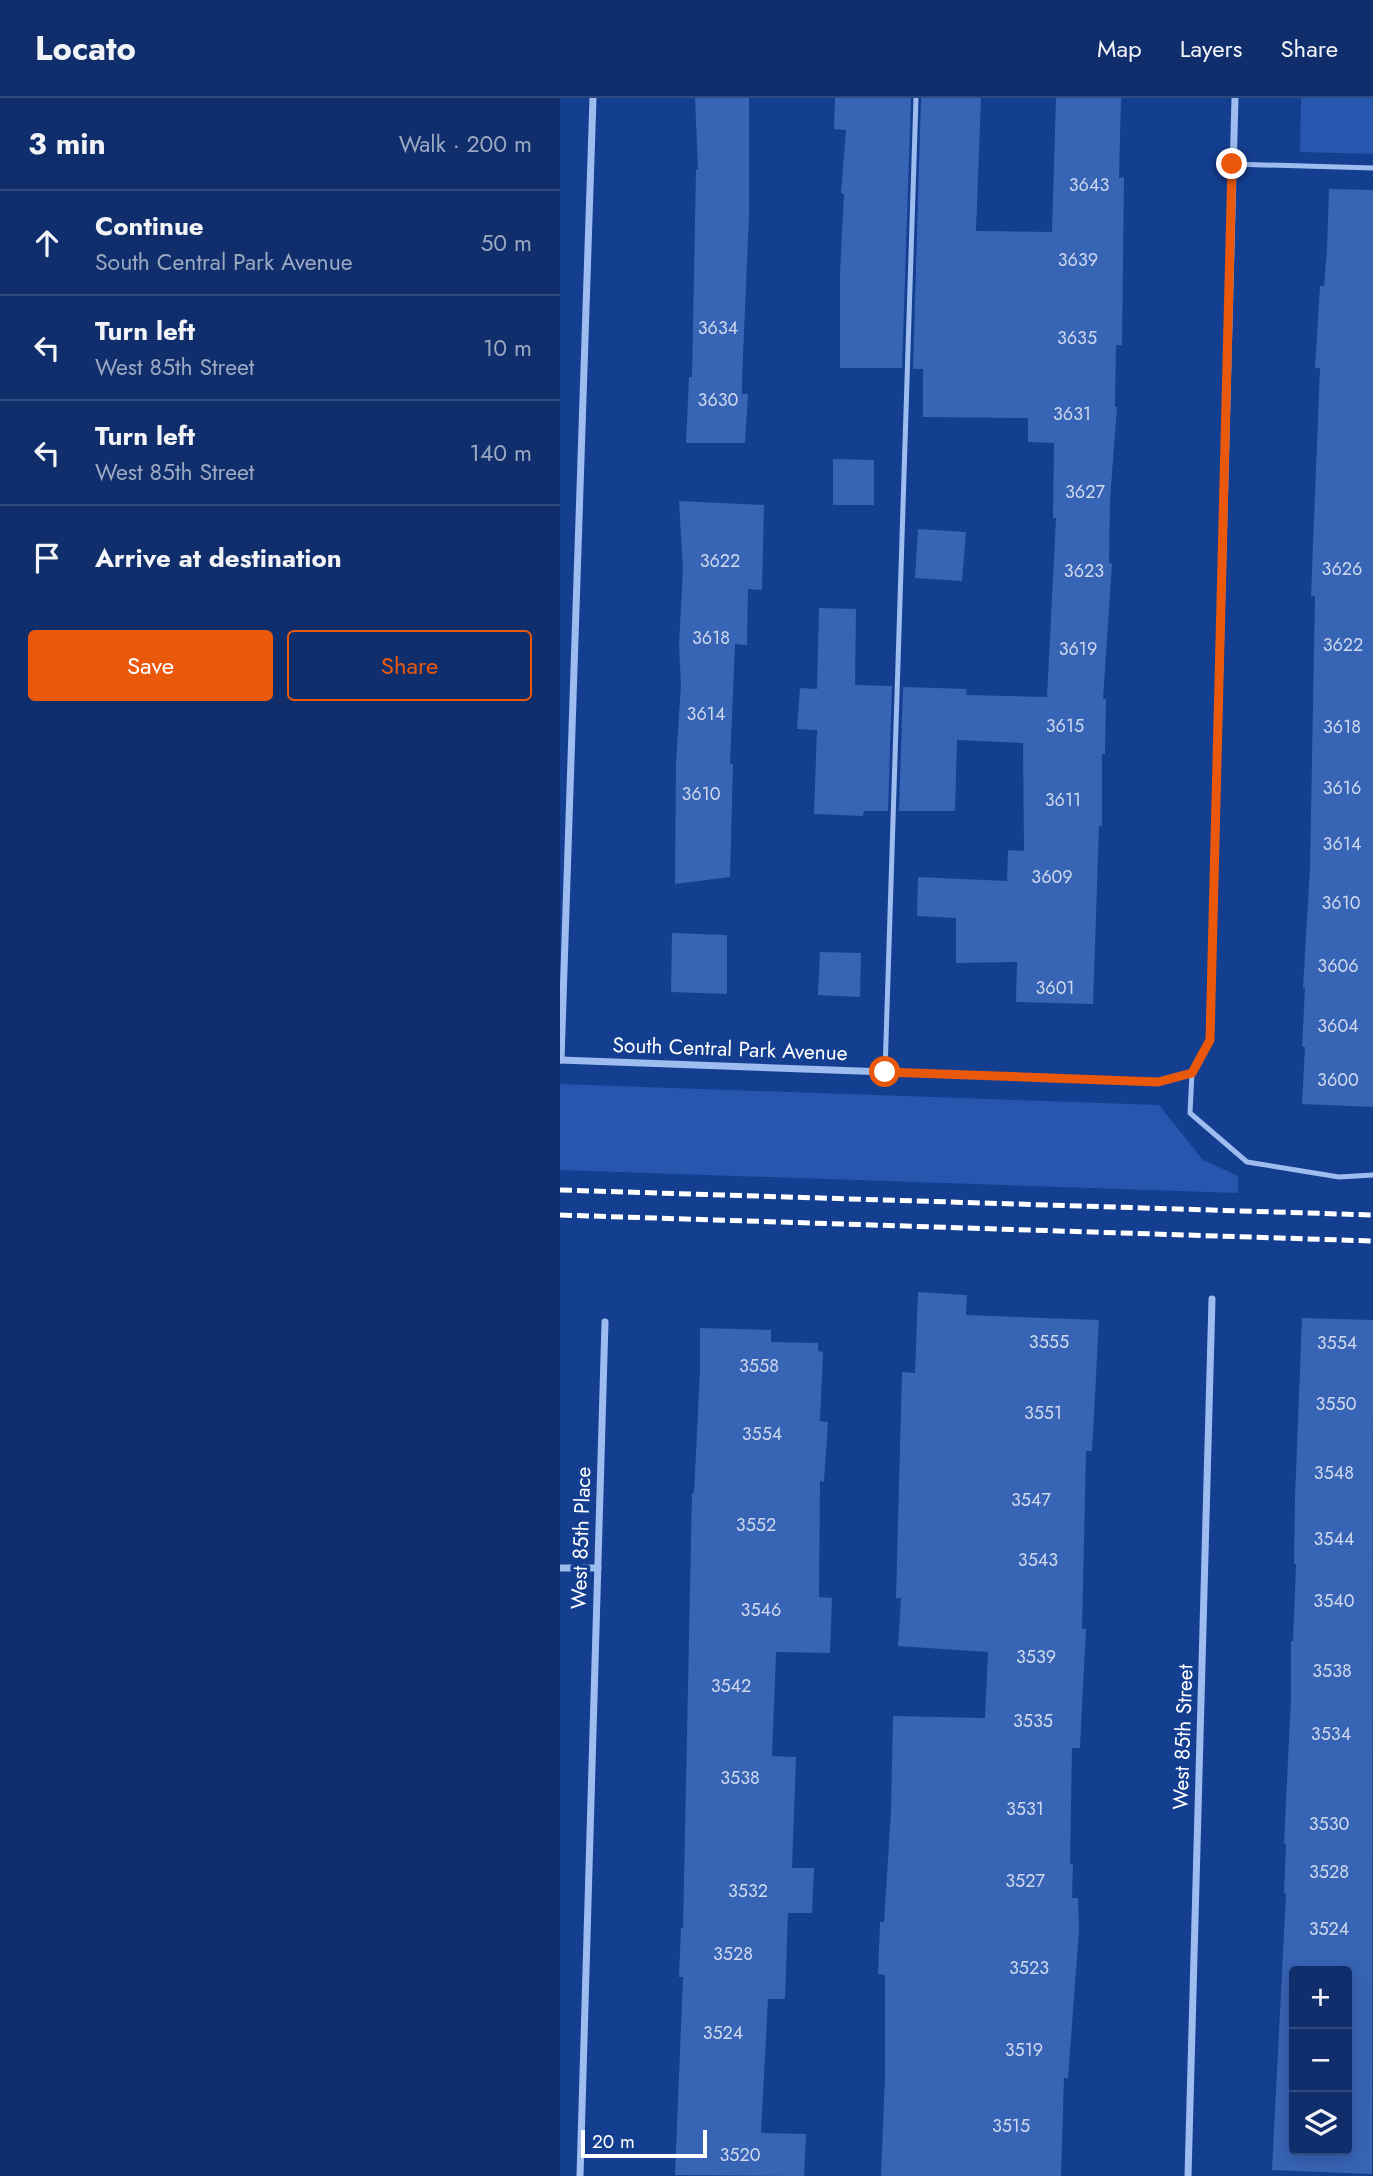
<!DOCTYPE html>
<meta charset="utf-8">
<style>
body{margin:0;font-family:Jost,sans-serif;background:#1d3a73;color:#f1f3f6}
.controls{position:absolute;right:21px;bottom:21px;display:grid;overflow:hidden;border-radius:7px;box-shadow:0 4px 18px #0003}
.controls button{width:63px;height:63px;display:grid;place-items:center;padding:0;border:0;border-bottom:2px solid #2f4a7e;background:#0f2e6b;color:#f1f3f6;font:35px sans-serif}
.scale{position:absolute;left:21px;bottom:18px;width:126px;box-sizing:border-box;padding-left:7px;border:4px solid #fff;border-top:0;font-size:19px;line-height:24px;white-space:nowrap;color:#fff;-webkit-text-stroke:5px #143e8f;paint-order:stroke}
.stop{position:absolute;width:21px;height:21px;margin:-16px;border:5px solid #ea580c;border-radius:50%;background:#fff}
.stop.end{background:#ea580c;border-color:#fff;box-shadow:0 2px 7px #0008}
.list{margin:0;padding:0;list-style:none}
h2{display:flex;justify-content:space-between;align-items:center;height:91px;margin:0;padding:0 28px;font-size:30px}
h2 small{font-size:23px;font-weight:400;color:#9ba8c1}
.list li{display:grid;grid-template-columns:46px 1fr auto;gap:21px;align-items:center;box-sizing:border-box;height:105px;padding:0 28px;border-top:2px solid #2f4a7e}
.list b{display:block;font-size:26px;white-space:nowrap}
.list p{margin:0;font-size:23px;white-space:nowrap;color:#9ba8c1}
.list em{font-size:23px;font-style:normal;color:#9ba8c1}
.actions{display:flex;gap:14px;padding:21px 28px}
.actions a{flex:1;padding:16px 0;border:2px solid #ea580c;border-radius:7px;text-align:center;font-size:24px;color:#ea580c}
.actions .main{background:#ea580c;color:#fff}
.icon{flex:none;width:38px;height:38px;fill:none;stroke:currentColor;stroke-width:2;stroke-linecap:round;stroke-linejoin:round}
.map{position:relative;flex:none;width:813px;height:2078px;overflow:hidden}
header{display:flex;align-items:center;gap:42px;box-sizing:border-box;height:98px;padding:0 35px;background:#0f2e6b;border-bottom:2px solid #2f4a7e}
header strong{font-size:33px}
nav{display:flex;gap:38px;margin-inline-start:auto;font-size:24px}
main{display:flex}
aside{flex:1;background:#0f2e6b}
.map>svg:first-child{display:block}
.green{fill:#2656ae}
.building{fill:#3864b6;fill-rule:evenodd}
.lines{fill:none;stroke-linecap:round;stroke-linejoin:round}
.service{stroke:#9fbcf1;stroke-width:5}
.minor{stroke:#9fbcf1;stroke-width:7}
.rail{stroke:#fff;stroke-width:5;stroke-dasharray:12 5;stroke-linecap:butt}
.route{stroke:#ea580c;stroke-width:9}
.labels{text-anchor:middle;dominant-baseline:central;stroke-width:7;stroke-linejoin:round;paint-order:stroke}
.number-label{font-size:18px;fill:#cdd8ed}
.street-label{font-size:21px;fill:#fff;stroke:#143e8f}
</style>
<header>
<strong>Locato</strong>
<nav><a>Map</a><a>Layers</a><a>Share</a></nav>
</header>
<main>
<aside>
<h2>3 min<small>Walk · 200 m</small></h2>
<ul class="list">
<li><svg class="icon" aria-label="ahead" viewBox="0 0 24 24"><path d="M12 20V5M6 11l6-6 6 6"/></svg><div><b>Continue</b><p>South Central Park Avenue</p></div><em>50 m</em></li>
<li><svg class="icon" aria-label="left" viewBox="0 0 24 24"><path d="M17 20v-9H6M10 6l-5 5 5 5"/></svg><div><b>Turn left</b><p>West 85th Street</p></div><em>10 m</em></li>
<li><svg class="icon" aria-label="left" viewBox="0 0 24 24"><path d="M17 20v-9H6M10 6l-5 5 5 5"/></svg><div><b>Turn left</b><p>West 85th Street</p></div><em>140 m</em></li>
<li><svg class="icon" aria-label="arrive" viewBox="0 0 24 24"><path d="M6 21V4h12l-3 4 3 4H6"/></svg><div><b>Arrive at destination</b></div></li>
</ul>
<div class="actions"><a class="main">Save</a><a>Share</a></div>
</aside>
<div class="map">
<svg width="813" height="2078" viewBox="0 0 813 2078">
<rect width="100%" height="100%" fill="#143e8f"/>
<g class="green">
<path d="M741,0h72v56l-73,-2z"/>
<path d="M0,986l599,21 44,55 35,16v17l-678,-23z"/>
</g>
<g class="building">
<path d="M135,0h54v118l-7,163v15h6l-3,49h-59l3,-66h3l4,-207 2,-1z"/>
<path d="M275,0h76l-9,270h-62v-95l4,-79 -3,-1 5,-63 -12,-1z"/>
<path d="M361,0h60l-5,133 76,1 4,-134h65l-2,80 5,-1 -2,168h-6l-1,62h2l-7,93 -1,63 3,1 -9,135h3l-1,55h-3v72h-3l-6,178 -77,-2 1,-40 -61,1v-45l-39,-2 1,-39 89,4 1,-31 16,1 -1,-108 -66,-3 -2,71h-56l4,-124 64,2 -1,6 81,2 9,-179h-3l1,-75 -26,-1v-24l-105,-1v-48h-10z"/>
<path d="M769,91l44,1v917l-71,-3 3,-57h-3l3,-59h-2l7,-120 5,-272h-4l9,-228h-5l5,-82h4l3,-36z"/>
<path d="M273,361l41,1v45h-41z"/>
<path d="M119,403l85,4 -2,85 -14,-1 -1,56 -12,-1 -5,120h3l-3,113 -55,7 1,-121 5,-79 -2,-38 4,-78z"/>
<path d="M358,431l48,3 -4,49 -47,-3z"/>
<path d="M259,510l37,1 -1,76 37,1 -4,125h-24l-1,5 -49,-2 3,-84 -20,-1 3,-41 17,1z"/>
<path d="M112,835l55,2v59l-56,-2z"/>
<path d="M260,854l41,1 -1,44 -42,-2z"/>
<path d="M358,1194l49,3 -1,20 133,5 -7,131h-6l-4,178h4l-3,58 -3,61h-8l-2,116h3l-1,34h6l1,32 -11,148h-4l-3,98h-180l4,-100v-101l-7,-1 2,-52h4l7,-111 2,-95 92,2 3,-66 -90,-6 3,-48h-5l6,-226 13,1z"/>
<path d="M742,1220l71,2 -1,854 -100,-4 14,-277h-2l2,-49h-2l7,-147v-56h2l3,-77h-2l1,-66zM734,1873h53v179h-53z"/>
<path d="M140,1230l71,2v12l47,1v8l5,1 -3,69 8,1 -4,60 -4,-1 -1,116 13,1 -2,55 -54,-1 -4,104 24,1 -4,111h22l-2,45h-24l-3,86h-17l-7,134 45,1 -2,42 -129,-1 8,-198h-4l2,-49h2l9,-435h2l6,-122z"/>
</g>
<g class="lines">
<g class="service">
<path d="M672,66l141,4"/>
<path d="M325,974l31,-974"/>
<path d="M632,975l-2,40 57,49 92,15 34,-2"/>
</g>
<g class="minor">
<path d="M0,962l598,22 34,-9 18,-33 25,-942"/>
<path d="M1,962l32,-962"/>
<path d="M0,1470h38"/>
<path d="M20,2078l25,-854"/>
<path d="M628,2078l24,-877"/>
</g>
<g class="rail">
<path d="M0,1092l813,25"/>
<path d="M0,1117l813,26"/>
</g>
</g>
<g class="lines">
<path class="route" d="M325,974l273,10 34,-9 18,-33 22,-876"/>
</g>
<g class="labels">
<g class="number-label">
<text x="529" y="87">3643</text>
<text x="518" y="162">3639</text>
<text x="158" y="230">3634</text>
<text x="517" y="240">3635</text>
<text x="158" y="302">3630</text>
<text x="512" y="316">3631</text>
<text x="525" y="394">3627</text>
<text x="160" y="463">3622</text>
<text x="782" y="471">3626</text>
<text x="524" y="473">3623</text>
<text x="151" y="540">3618</text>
<text x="783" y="547">3622</text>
<text x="518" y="551">3619</text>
<text x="146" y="616">3614</text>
<text x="505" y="628">3615</text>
<text x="782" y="629">3618</text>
<text x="782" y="690">3616</text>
<text x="141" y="696">3610</text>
<text x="503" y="702">3611</text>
<text x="782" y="746">3614</text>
<text x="492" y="779">3609</text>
<text x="781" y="805">3610</text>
<text x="778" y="868">3606</text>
<text x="495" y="890">3601</text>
<text x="778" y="928">3604</text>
<text x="778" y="982">3600</text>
<text x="489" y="1244">3555</text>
<text x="777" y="1245">3554</text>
<text x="199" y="1268">3558</text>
<text x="776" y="1306">3550</text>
<text x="483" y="1315">3551</text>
<text x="202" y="1336">3554</text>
<text x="774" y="1375">3548</text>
<text x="471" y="1402">3547</text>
<text x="196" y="1427">3552</text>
<text x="774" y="1441">3544</text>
<text x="478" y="1462">3543</text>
<text x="774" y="1503">3540</text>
<text x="201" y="1512">3546</text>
<text x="476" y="1559">3539</text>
<text x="772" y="1573">3538</text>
<text x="171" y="1588">3542</text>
<text x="473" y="1623">3535</text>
<text x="771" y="1636">3534</text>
<text x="180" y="1680">3538</text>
<text x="465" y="1711">3531</text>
<text x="769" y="1726">3530</text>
<text x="769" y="1774">3528</text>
<text x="465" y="1783">3527</text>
<text x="188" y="1793">3532</text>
<text x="769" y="1831">3524</text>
<text x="173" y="1856">3528</text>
<text x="469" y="1870">3523</text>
<text x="163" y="1935">3524</text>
<text x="464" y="1952">3519</text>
<text x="451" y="2028">3515</text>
<text x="180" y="2057">3520</text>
</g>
<g class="street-label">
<text transform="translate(170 951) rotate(2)">South Central Park Avenue</text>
<text transform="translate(21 1440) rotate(-88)">West 85th Place</text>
<text transform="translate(623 1639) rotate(-88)">West 85th Street</text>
</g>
</g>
</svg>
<div class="controls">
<button>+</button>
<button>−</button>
<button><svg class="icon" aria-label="layers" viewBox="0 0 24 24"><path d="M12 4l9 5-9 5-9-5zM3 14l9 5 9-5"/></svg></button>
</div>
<div class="scale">20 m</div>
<div class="stop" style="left:325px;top:974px"></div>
<div class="stop end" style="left:672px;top:66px"></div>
</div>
</main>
